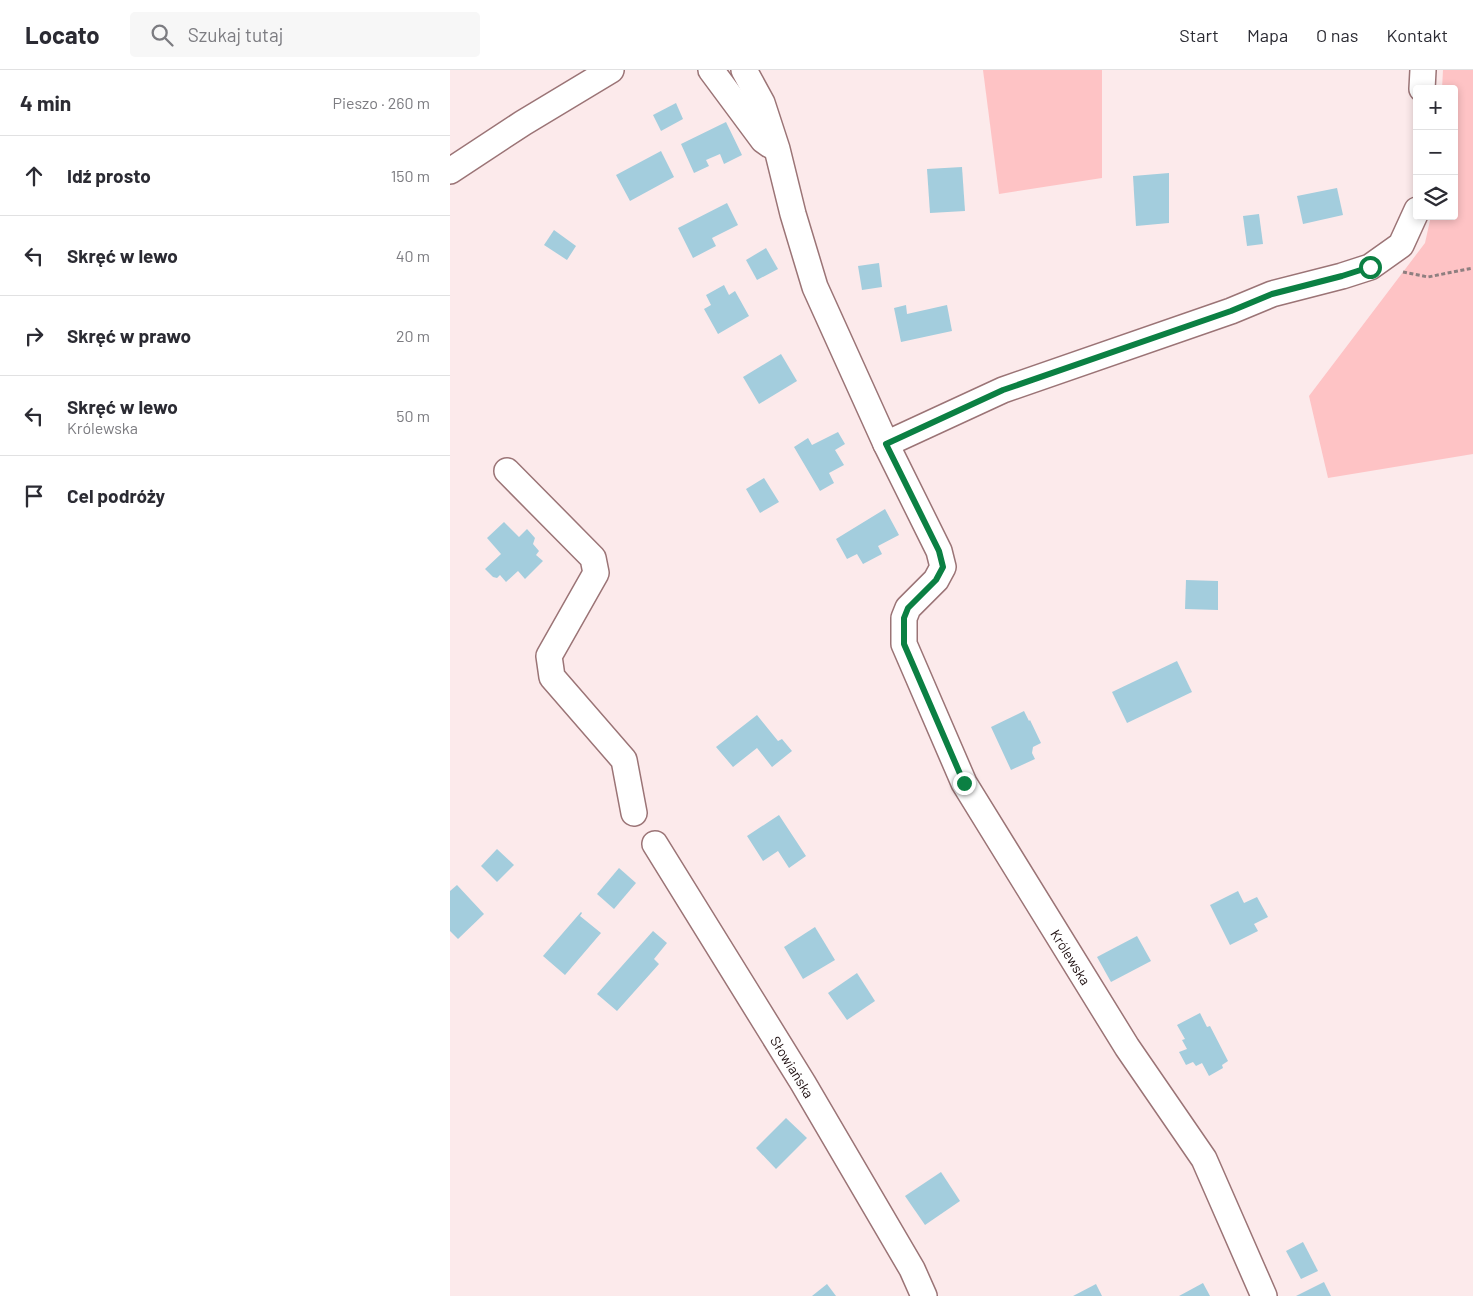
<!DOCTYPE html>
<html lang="pl">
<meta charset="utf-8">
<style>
body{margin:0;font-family:Barlow,sans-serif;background:#f7f7f7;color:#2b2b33}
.controls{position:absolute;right:15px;top:15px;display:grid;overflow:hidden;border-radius:5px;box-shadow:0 2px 8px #0003}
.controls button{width:45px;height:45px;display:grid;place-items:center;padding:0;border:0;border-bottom:1px solid #e1e1e2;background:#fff;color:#2b2b33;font:25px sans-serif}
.stop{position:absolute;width:15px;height:15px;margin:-11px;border:4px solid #0b8043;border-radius:50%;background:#fff}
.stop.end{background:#0b8043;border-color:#fff;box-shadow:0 1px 5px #0008}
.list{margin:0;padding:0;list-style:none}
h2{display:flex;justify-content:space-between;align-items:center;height:65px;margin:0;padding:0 20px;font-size:21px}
h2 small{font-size:16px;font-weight:400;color:#7c7c81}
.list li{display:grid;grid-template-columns:32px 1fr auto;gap:15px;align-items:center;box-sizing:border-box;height:80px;padding:0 20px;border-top:1px solid #e1e1e2}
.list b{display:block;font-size:19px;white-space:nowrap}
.list p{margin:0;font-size:16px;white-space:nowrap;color:#7c7c81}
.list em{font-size:16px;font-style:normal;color:#7c7c81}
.icon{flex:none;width:28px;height:28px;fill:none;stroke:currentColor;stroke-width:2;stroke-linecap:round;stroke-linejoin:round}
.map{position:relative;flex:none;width:1023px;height:1226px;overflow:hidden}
header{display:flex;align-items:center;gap:30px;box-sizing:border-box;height:70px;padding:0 25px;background:#fff;border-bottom:1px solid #e1e1e2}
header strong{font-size:24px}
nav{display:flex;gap:28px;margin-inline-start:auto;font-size:18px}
.search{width:350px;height:45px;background:#f7f7f7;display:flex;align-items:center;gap:12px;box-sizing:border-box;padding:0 18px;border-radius:5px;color:#7c7c81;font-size:19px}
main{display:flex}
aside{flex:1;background:#fff}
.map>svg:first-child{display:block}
.green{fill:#fec3c5}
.building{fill:#a3cddd}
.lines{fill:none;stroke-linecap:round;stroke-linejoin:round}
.minor-casing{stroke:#9b7476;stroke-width:28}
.path{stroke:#8f7f80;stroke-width:3;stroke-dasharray:4 2.5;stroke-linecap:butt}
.minor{stroke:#fff;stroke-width:25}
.route{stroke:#0b8043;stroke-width:6}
.labels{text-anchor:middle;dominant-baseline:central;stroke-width:5;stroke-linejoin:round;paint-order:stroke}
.street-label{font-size:14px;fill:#1c0d0e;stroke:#fcfdfc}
</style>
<header>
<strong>Locato</strong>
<div class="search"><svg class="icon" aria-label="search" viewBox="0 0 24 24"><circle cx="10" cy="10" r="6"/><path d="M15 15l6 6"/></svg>Szukaj tutaj</div>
<nav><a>Start</a><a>Mapa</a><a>O nas</a><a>Kontakt</a></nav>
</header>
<main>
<aside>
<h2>4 min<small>Pieszo · 260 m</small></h2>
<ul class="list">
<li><svg class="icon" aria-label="ahead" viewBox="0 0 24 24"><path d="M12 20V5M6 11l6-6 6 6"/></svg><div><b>Idź prosto</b></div><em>150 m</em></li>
<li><svg class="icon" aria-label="left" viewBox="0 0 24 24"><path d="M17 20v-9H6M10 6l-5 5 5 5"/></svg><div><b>Skręć w lewo</b></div><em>40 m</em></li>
<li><svg class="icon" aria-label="right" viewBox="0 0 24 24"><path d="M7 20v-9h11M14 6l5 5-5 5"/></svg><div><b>Skręć w prawo</b></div><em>20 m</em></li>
<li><svg class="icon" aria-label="left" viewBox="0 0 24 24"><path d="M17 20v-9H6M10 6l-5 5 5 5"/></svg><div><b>Skręć w lewo</b><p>Królewska</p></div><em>50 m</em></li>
<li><svg class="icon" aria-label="arrive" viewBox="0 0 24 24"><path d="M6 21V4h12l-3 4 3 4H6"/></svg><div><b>Cel podróży</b></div></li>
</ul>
</aside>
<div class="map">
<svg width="1023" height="1226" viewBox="0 0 1023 1226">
<rect width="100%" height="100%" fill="#fceaeb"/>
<g class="green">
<path d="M533,0h119v108l-103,16z"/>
<path d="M993,0h30v384l-145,24 -19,-82 116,-153 6,-27h23v-127h-12z"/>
</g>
<g class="building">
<path d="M226,33l7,16 -22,12 -8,-16z"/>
<path d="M276,52l16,33 -18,9 -4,-10 -14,6 3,6 -15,7 -13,-29z"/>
<path d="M211,81l13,26 -44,24 -14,-26z"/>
<path d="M512,97l3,44 -35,2 -3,-44z"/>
<path d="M719,103v50l-33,3 -3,-50z"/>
<path d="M887,118l6,27 -40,9 -6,-28z"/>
<path d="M277,133l11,22 -26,13 4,8 -23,12 -15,-30z"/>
<path d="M809,144l4,30 -16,2 -4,-30z"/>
<path d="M104,160l22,16 -9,14 -23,-15z"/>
<path d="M316,178l12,21 -21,11 -11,-20z"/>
<path d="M429,193l3,24 -20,3 -4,-24z"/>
<path d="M274,215l5,10 6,-4 14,25 -31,18 -14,-25 7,-4 -5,-10z"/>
<path d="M456,235l1,9 40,-9 5,26 -51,11 -7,-34z"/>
<path d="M331,284l16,27 -38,23 -16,-27z"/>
<path d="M388,362l7,12 -10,6 9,15 -15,8 5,10 -14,8 -26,-44 14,-9 4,7z"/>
<path d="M314,408l15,24 -19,11 -14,-24z"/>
<path d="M435,439l14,26 -21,11 4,8 -19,10 -6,-10 -10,5 -11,-20z"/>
<path d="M54,452l15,15 8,-8 8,9 -2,6 6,7 -3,4 7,6 -18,18 -7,-8 -12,11 -6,-7 -3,3 -4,-1 -8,-8 16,-15 -14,-16z"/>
<path d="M736,510l32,1v29l-33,-1z"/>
<path d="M727,591l15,31 -65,31 -15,-31z"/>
<path d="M574,641l5,10 1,-1 11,23 -8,4 -1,6 3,6 -24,11 -20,-43z"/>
<path d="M307,645l21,26 4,-2 10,12 -20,16 -15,-19 -24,19 -17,-20z"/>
<path d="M329,745l27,41 -17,12 -11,-17 -15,10 -16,-25z"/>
<path d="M47,779l17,16 -17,17 -16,-16z"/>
<path d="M169,798l17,15 -22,26 -17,-15z"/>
<path d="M7,815l27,29 -26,25 -8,-8v-40z"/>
<path d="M788,821l6,12 13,-6 11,20 -14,7 4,7 -28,14 -20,-40z"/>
<path d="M131,842l1,1 -2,3 21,17 -36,42 -22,-19z"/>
<path d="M365,857l20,33 -32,19 -19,-32z"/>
<path d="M203,861l14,12 -13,16 5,5 -42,47 -20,-17z"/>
<path d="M687,866l14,25 -40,21 -14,-25z"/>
<path d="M407,903l18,28 -28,19 -19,-27z"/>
<path d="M750,943l7,14 3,-1 18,35 -6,4 1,3 -14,8 -7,-13 -6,3 -3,-4 -7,3 -7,-13 8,-3 -5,-9 3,-1 -8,-14z"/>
<path d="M336,1048l21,20 -31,31 -20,-21z"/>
<path d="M491,1102l19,29 -35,24 -20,-29z"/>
<path d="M853,1172l15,29 -17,8 -15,-28z"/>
<path d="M874,1212l7,14h-35z"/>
<path d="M753,1213l7,13h-31z"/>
<path d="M377,1214l9,12h-24z"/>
<path d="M646,1214l6,12h-29z"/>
</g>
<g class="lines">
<g class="minor-casing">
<g id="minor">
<path d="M261,0l52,70 7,5"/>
<path id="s1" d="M294,0l18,33 15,46 16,65 22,73 71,157 53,107 4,16 -7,13 -28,28 -4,10v26l60,139 163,264 77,112 60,137"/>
<path d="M972,19l1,-19"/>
<path d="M0,101l73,-48 88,-53"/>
<path d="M436,374l117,-54 228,-79 41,-17 70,-18 28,-9 31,-22 16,-35"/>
<path d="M57,401l86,87 3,15 -47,83 3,21 72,83 10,53"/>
<path id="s2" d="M205,774l148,239 109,186 12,27"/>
</g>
</g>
<path class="path" d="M953,202l25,5 45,-9"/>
<use href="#minor" class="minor"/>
</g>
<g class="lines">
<path class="route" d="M514,713l-60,-139v-26l4,-10 28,-28 7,-13 -4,-16 -53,-107 117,-54 228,-79 41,-17 70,-18 28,-9"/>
</g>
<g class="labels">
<g class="street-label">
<text stroke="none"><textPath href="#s1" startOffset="984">Królewska</textPath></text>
<text stroke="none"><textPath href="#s2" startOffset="262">Słowiańska</textPath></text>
</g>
</g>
</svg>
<div class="controls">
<button>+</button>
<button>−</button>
<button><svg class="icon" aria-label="layers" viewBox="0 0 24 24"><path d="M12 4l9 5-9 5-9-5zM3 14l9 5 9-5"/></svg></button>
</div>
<div class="stop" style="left:920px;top:197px"></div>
<div class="stop end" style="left:514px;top:713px"></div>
</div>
</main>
